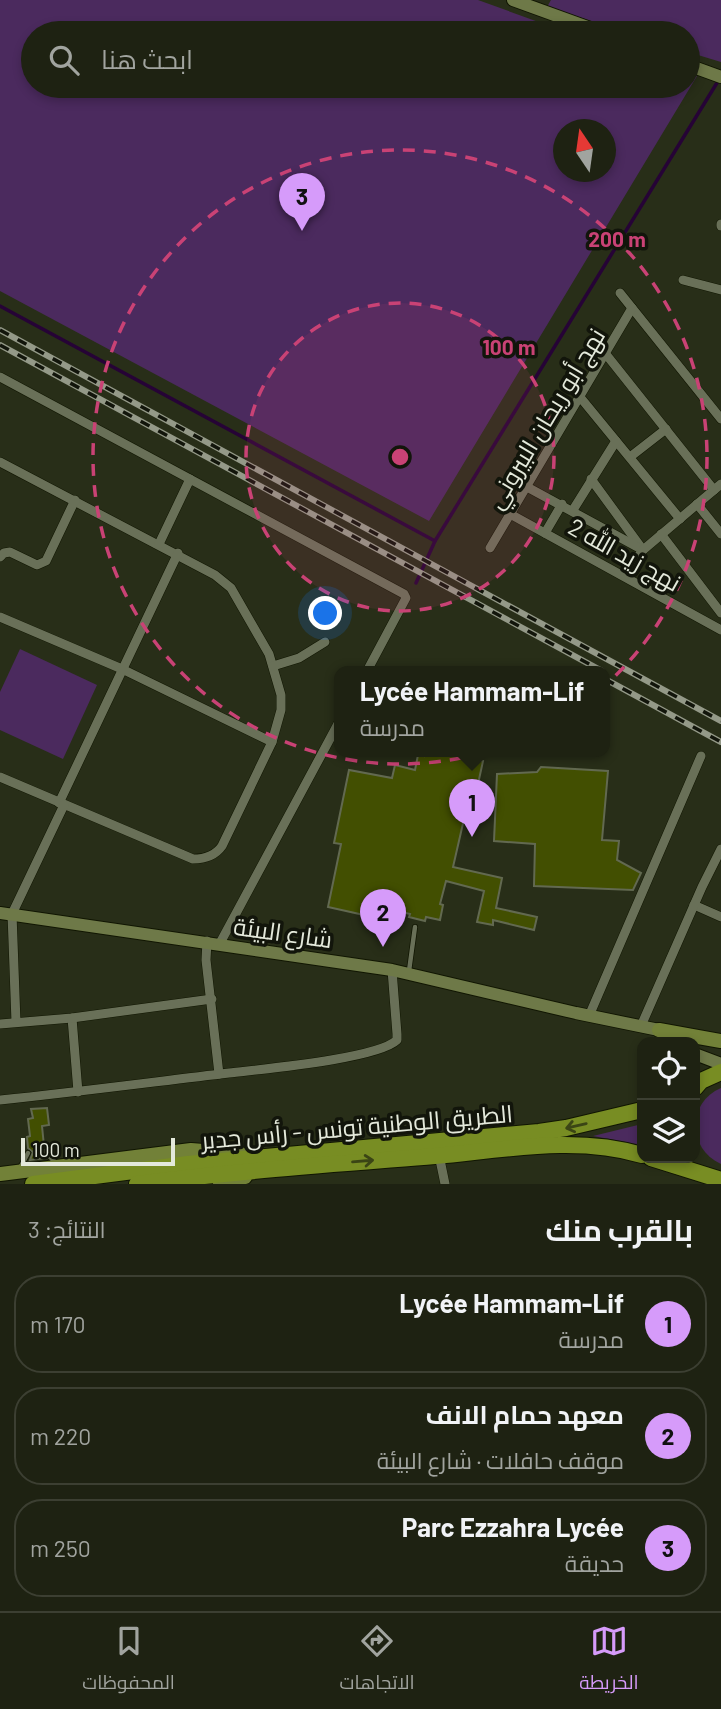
<!DOCTYPE html>
<html lang="ar">
<meta charset="utf-8">
<style>
body{margin:0;font-family:Barlow,Cairo,sans-serif;background:#2b2f20;color:#f1f3f6;direction:rtl}
.controls{position:absolute;right:21px;bottom:21px;display:grid;overflow:hidden;border-radius:14px;box-shadow:0 4px 10px #0003}
.controls button{width:63px;height:63px;display:grid;place-items:center;padding:0;border:0;border-bottom:2px solid #3c3f32;background:#1e2212;color:#f1f3f6;font:35px sans-serif}
.compass{position:absolute;left:553px;top:119px;width:63px;height:63px;border-radius:50%;background:#1e2212;box-shadow:0 4px 10px #0003;rotate:347deg}
.scale{position:absolute;left:21px;bottom:18px;width:154px;box-sizing:border-box;padding-left:7px;border:4px solid #e4e9db;border-top:0;font-size:19px;line-height:24px;white-space:nowrap;color:#e4e9db;-webkit-text-stroke:5px #12150b;paint-order:stroke}
.you{position:absolute;left:326px;top:614px;width:24px;height:24px;margin:-18px;border:5px solid #fff;border-radius:50%;background:#1a73e8;box-shadow:0 0 0 10px #1a73e833}
.badge{display:grid;place-items:center;width:46px;height:46px;border-radius:50%;background:#d69bfa;color:#111;font-size:23px;font-weight:700}
.pin{position:absolute;translate:-50% -58px;filter:drop-shadow(0 2px 4px #0008)}
.pin::after{content:'';position:absolute;top:37px;width:24px;height:21px;background:inherit;clip-path:polygon(0 0,100% 0,50% 100%)}
.popup{position:absolute;left:334px;top:666px;width:276px;height:91px;box-sizing:border-box;display:grid;place-content:center;border-radius:14px;background:#1e2212;filter:drop-shadow(0 2px 5px #0005);font-size:23px;white-space:nowrap;color:#a1a49f}
.popup b{font-size:26px;color:#f1f3f6}
.popup::after{content:'';position:absolute;left:50%;top:100%;margin-left:-14px;border:14px solid transparent;border-top-color:#1e2212}
.list{margin:0;padding:0;list-style:none}
h2{display:flex;justify-content:space-between;align-items:center;height:91px;margin:0;padding:0 28px;font-size:30px}
h2 small{font-size:23px;font-weight:400;color:#a1a49f}
.list li{display:grid;grid-template-columns:46px 1fr auto;gap:21px;align-items:center;box-sizing:border-box;height:98px;margin:0 14px 14px;padding:0 14px;border:2px solid #3c3f32;border-radius:28px}
.list b{display:block;font-size:26px;white-space:nowrap}
.list p{margin:0;font-size:23px;white-space:nowrap;color:#a1a49f}
.list em{font-size:23px;font-style:normal;color:#a1a49f}
.icon{flex:none;width:38px;height:38px;fill:none;stroke:currentColor;stroke-width:2;stroke-linecap:round;stroke-linejoin:round}
.map{position:relative;flex:none;width:721px;height:1184px;overflow:hidden;direction:ltr}
.search{position:absolute;background:#1e2212;box-shadow:0 4px 10px #0003;left:21px;right:21px;top:21px;height:77px;display:flex;align-items:center;gap:18px;box-sizing:border-box;padding:0 24px;border-radius:38px;color:#a1a49f;font-size:26px}
.sheet{height:427px;background:#1e2212}
nav{display:flex;justify-content:space-around;align-items:center;box-sizing:border-box;height:98px;border-top:2px solid #3c3f32;background:#1e2212;font-size:19px;color:#a1a49f}
nav a{display:grid;justify-items:center;gap:4px}
nav .on{color:#d69bfa}
.map>svg:first-child{display:block}
.green{fill:#4b2a5e;fill-rule:evenodd}
.lines{fill:none;stroke-linecap:round;stroke-linejoin:round}
.stream{stroke:#260336;stroke-width:3.5}
.building{fill:#424f01;stroke:#626950;stroke-width:2}
.lane-casing{stroke:#111602;stroke-width:6}
.street-casing{stroke:#111602;stroke-width:10}
.secondary-casing{stroke:#111602;stroke-width:14}
.primary-casing{stroke:#111602;stroke-width:16}
.highway-casing{stroke:#111602;stroke-width:18}
.lane{stroke:#697058;stroke-width:4.5}
.street{stroke:#697058;stroke-width:9}
.secondary{stroke:#6e7948;stroke-width:12}
.primary{stroke:#728138;stroke-width:14}
.highway{stroke:#788d23;stroke-width:16}
.rail-casing{stroke:#949988;stroke-width:6}
.rail{stroke:#12150b;stroke-width:3.5;stroke-dasharray:10;stroke-linecap:butt}
.oneway{stroke:#3b4515}
.ring{fill:none;stroke:#c94275;stroke-width:3.5;stroke-dasharray:12 9}
.labels{text-anchor:middle;dominant-baseline:central;stroke-width:7;stroke-linejoin:round;paint-order:stroke}
.street-label{font-size:24px;fill:#e4e9db;stroke:#12150b}
.centre{fill:#c94275;stroke:#12150b;stroke-width:3.5}
.ring-label{font-size:21px;text-anchor:middle;font-weight:bold;fill:#c94275;stroke:#12150b;stroke-width:7;stroke-linejoin:round;paint-order:stroke}
</style>
<div class="map">
<svg width="721" height="1184" viewBox="0 0 721 1184">
<rect width="100%" height="100%" fill="#282e18"/>
<g class="green">
<path d="M0,0h478l91,33h-536v53h655v-13l9,3 -268,445 -429,-230zM564,130h42v42h-42z"/>
<path d="M551,0h170v62l-33,-10v-19h-58l-83,-26z"/>
<path d="M20,649l77,36 -34,74 -63,-29v-38z"/>
<path d="M721,1088v76c-34,-15 -34,-62 0,-76z"/>
<path d="M642,1124v21l-49,-9z"/>
</g>
<g class="lines">
<g class="stream">
<path d="M0,306l435,235"/>
<path d="M416,583l19,-42 285,-463"/>
</g>
</g>
<g class="building">
<path d="M425,751h40l-1,6 19,4 -10,46 -6,-1 -14,61 49,11 -6,30 41,9 -3,13 -41,-10v5l-16,-3 7,-31 -38,-10 -6,23 3,1 -3,15 -14,-3 -1,4 -16,-4 1,-3 -25,-6 -3,11 -54,-12 13,-63 -7,-1 15,-73 43,8 3,-13 20,5 3,-15 6,1z"/>
<path d="M541,767l67,4 -6,69 17,1 -2,19 24,13 -8,17 -99,-4 1,-42 -41,-3 3,-67 40,-2z"/>
<path d="M47,1108l2,17 -7,1 2,20 -5,4 6,8 -15,2 3,-8 -5,-4 -1,-11 3,-1 -2,-17 5,-1 -2,-9z"/>
</g>
<g class="lines">
<g class="lane-casing">
<g id="lane">
<path d="M409,971l6,-44"/>
<path d="M44,1151l13,13"/>
<path d="M20,1168l8,-15"/>
</g>
</g>
<g class="street-casing">
<g id="street">
<path d="M721,224v2"/>
<path d="M683,280l38,10"/>
<path d="M620,293l101,126"/>
<path d="M605,353l109,137"/>
<path d="M0,377l404,217 2,4 -39,73"/>
<path d="M580,397l100,122"/>
<path d="M630,457l36,-28"/>
<path d="M0,462l215,113 16,13 38,66 12,41v15l-9,32 -50,104c-7,10 -17,13 -29,13l-193,-82"/>
<path d="M591,479l49,67"/>
<path d="M527,487l116,63"/>
<path d="M697,504l24,30"/>
<path d="M573,510l43,-69"/>
<path d="M510,514l211,116"/>
<path d="M545,533l17,-29"/>
<path d="M661,534l60,79"/>
<path d="M159,544l31,-65"/>
<path d="M490,548l142,-240"/>
<path d="M0,557l4,-4 6,-1 27,13 9,-4 29,-61"/>
<path d="M625,575l18,-25 78,-66"/>
<path d="M0,617l122,52 150,73"/>
<path d="M273,666l26,-8 26,-16"/>
<path d="M59,803l119,-250"/>
<path d="M694,905l27,12"/>
<path d="M207,941l-1,19 13,114"/>
<path d="M219,945l120,-223"/>
<path d="M589,1016l112,-260"/>
<path d="M72,1018l6,74"/>
<path d="M16,1022l-4,-108 52,-109"/>
<path d="M0,1024l72,-6 140,-19"/>
<path d="M641,1026l61,-139 19,-38"/>
<path d="M0,1100c77,-8 153,-18 229,-27 32,-4 148,-14 168,-33v-6l-5,-64"/>
<path d="M439,1155l6,29"/>
</g>
</g>
<g class="secondary-casing">
<g id="secondary">
<path d="M513,0l91,33"/>
<path d="M688,65l33,12"/>
<path d="M0,913l392,57 184,43 83,17 18,12"/>
<path d="M695,1054l26,10"/>
</g>
</g>
<g class="primary-casing">
<g id="primary">
<path d="M659,1030l62,11"/>
<path d="M0,1174l191,-24 50,4"/>
<path d="M220,1184l25,-7"/>
</g>
</g>
<g class="highway-casing">
<g id="highway">
<path d="M695,1088l6,-7 20,-9"/>
<path d="M651,1158l70,22"/>
<path d="M33,1184l155,-20 351,-32 27,-4 76,-18"/>
<path d="M137,1184c99,-13 199,-20 298,-28 68,-6 141,-21 207,-1"/>
</g>
</g>
<use href="#lane" class="lane"/>
<use href="#street" class="street"/>
<use href="#secondary" class="secondary"/>
<use href="#primary" class="primary"/>
<use href="#highway" class="highway"/>
<g class="rail-casing">
<g id="rail">
<path d="M0,330l721,391"/>
<path d="M0,345l602,326"/>
<path d="M605,679l116,63"/>
</g>
</g>
<use href="#rail" class="rail"/>
</g>
<defs><path id="oneway-shaft" d="M-6 0H5M1.5-3L5.5 0L1.5 3" fill="none" stroke-width="1.6" stroke-linecap="round" stroke-linejoin="round" transform="scale(1.75)"/></defs>
<g class="oneway">
<use href="#oneway-shaft" transform="translate(576 1126) rotate(167)"/>
<use href="#oneway-shaft" transform="translate(363 1161) rotate(-5)"/>
</g>
<circle cx="400" cy="457" r="154" fill="#c94275" fill-opacity=".12"/>
<g class="ring">
<circle cx="400" cy="457" r="154"/>
<circle cx="400" cy="457" r="307"/>
</g>
<g class="labels">
<g class="street-label">
<text transform="translate(545 418) rotate(-59)">نهج أبو ريحان البيروني</text>
<text transform="translate(625 554) rotate(29)">نهج زيد الله 2</text>
<text transform="translate(283 932) rotate(8)">شارع البيئة</text>
<text transform="translate(357 1126) rotate(-5)">الطريق الوطنية تونس - رأس جدير</text>
</g>
</g>
<circle cx="400" cy="457" r="10" class="centre"/>
<g class="ring-label">
<text x="617" y="247">200 m</text>
<text x="509" y="355">100 m</text>
</g>
</svg>
<div class="controls">
<button><svg class="icon" aria-label="locate" viewBox="0 0 24 24"><circle cx="12" cy="12" r="6"/><path d="M12 2v4M12 18v4M2 12h4M18 12h4"/></svg></button>
<button><svg class="icon" aria-label="layers" viewBox="0 0 24 24"><path d="M12 4l9 5-9 5-9-5zM3 14l9 5 9-5"/></svg></button>
</div>
<svg class="compass" viewBox="-18 -18 36 36"><path d="M0-13l5 13h-10z" fill="#e53935"/><path d="M0 13l5-13h-10z" fill="#a1a49f"/></svg>
<div class="scale">100 m</div>
<div class="you"></div>
<div class="pin badge" style="left:472px;top:837px">1</div>
<div class="popup"><b>Lycée Hammam-Lif</b>مدرسة</div>
<div class="pin badge" style="left:383px;top:947px">2</div>
<div class="pin badge" style="left:302px;top:231px">3</div>
<div class="search"><svg class="icon" aria-label="search" viewBox="0 0 24 24"><circle cx="10" cy="10" r="6"/><path d="M15 15l6 6"/></svg>ابحث هنا</div>
</div>
<section class="sheet">
<h2>بالقرب منك<small>النتائج: 3</small></h2>
<ul class="list">
<li><span class="badge">1</span><div><b>Lycée Hammam-Lif</b><p>مدرسة</p></div><em>170 m</em></li>
<li><span class="badge">2</span><div><b>معهد حمام الانف</b><p>موقف حافلات · شارع البيئة</p></div><em>220 m</em></li>
<li><span class="badge">3</span><div><b>Parc Ezzahra Lycée</b><p>حديقة</p></div><em>250 m</em></li>
</ul>
</section>
<nav>
<a class="on"><svg class="icon" aria-label="map" viewBox="0 0 24 24"><path d="M3 6l6-2 6 2 6-2v14l-6 2-6-2-6 2zM9 4v14M15 6v14"/></svg>الخريطة</a>
<a><svg class="icon" aria-label="directions" viewBox="0 0 24 24"><path d="M12 3l9 9-9 9-9-9zM9 14v-3h6M13 9l2 2-2 2"/></svg>الاتجاهات</a>
<a><svg class="icon" aria-label="saved" viewBox="0 0 24 24"><path d="M7 4h10v16l-5-4-5 4z"/></svg>المحفوظات</a>
</nav>
